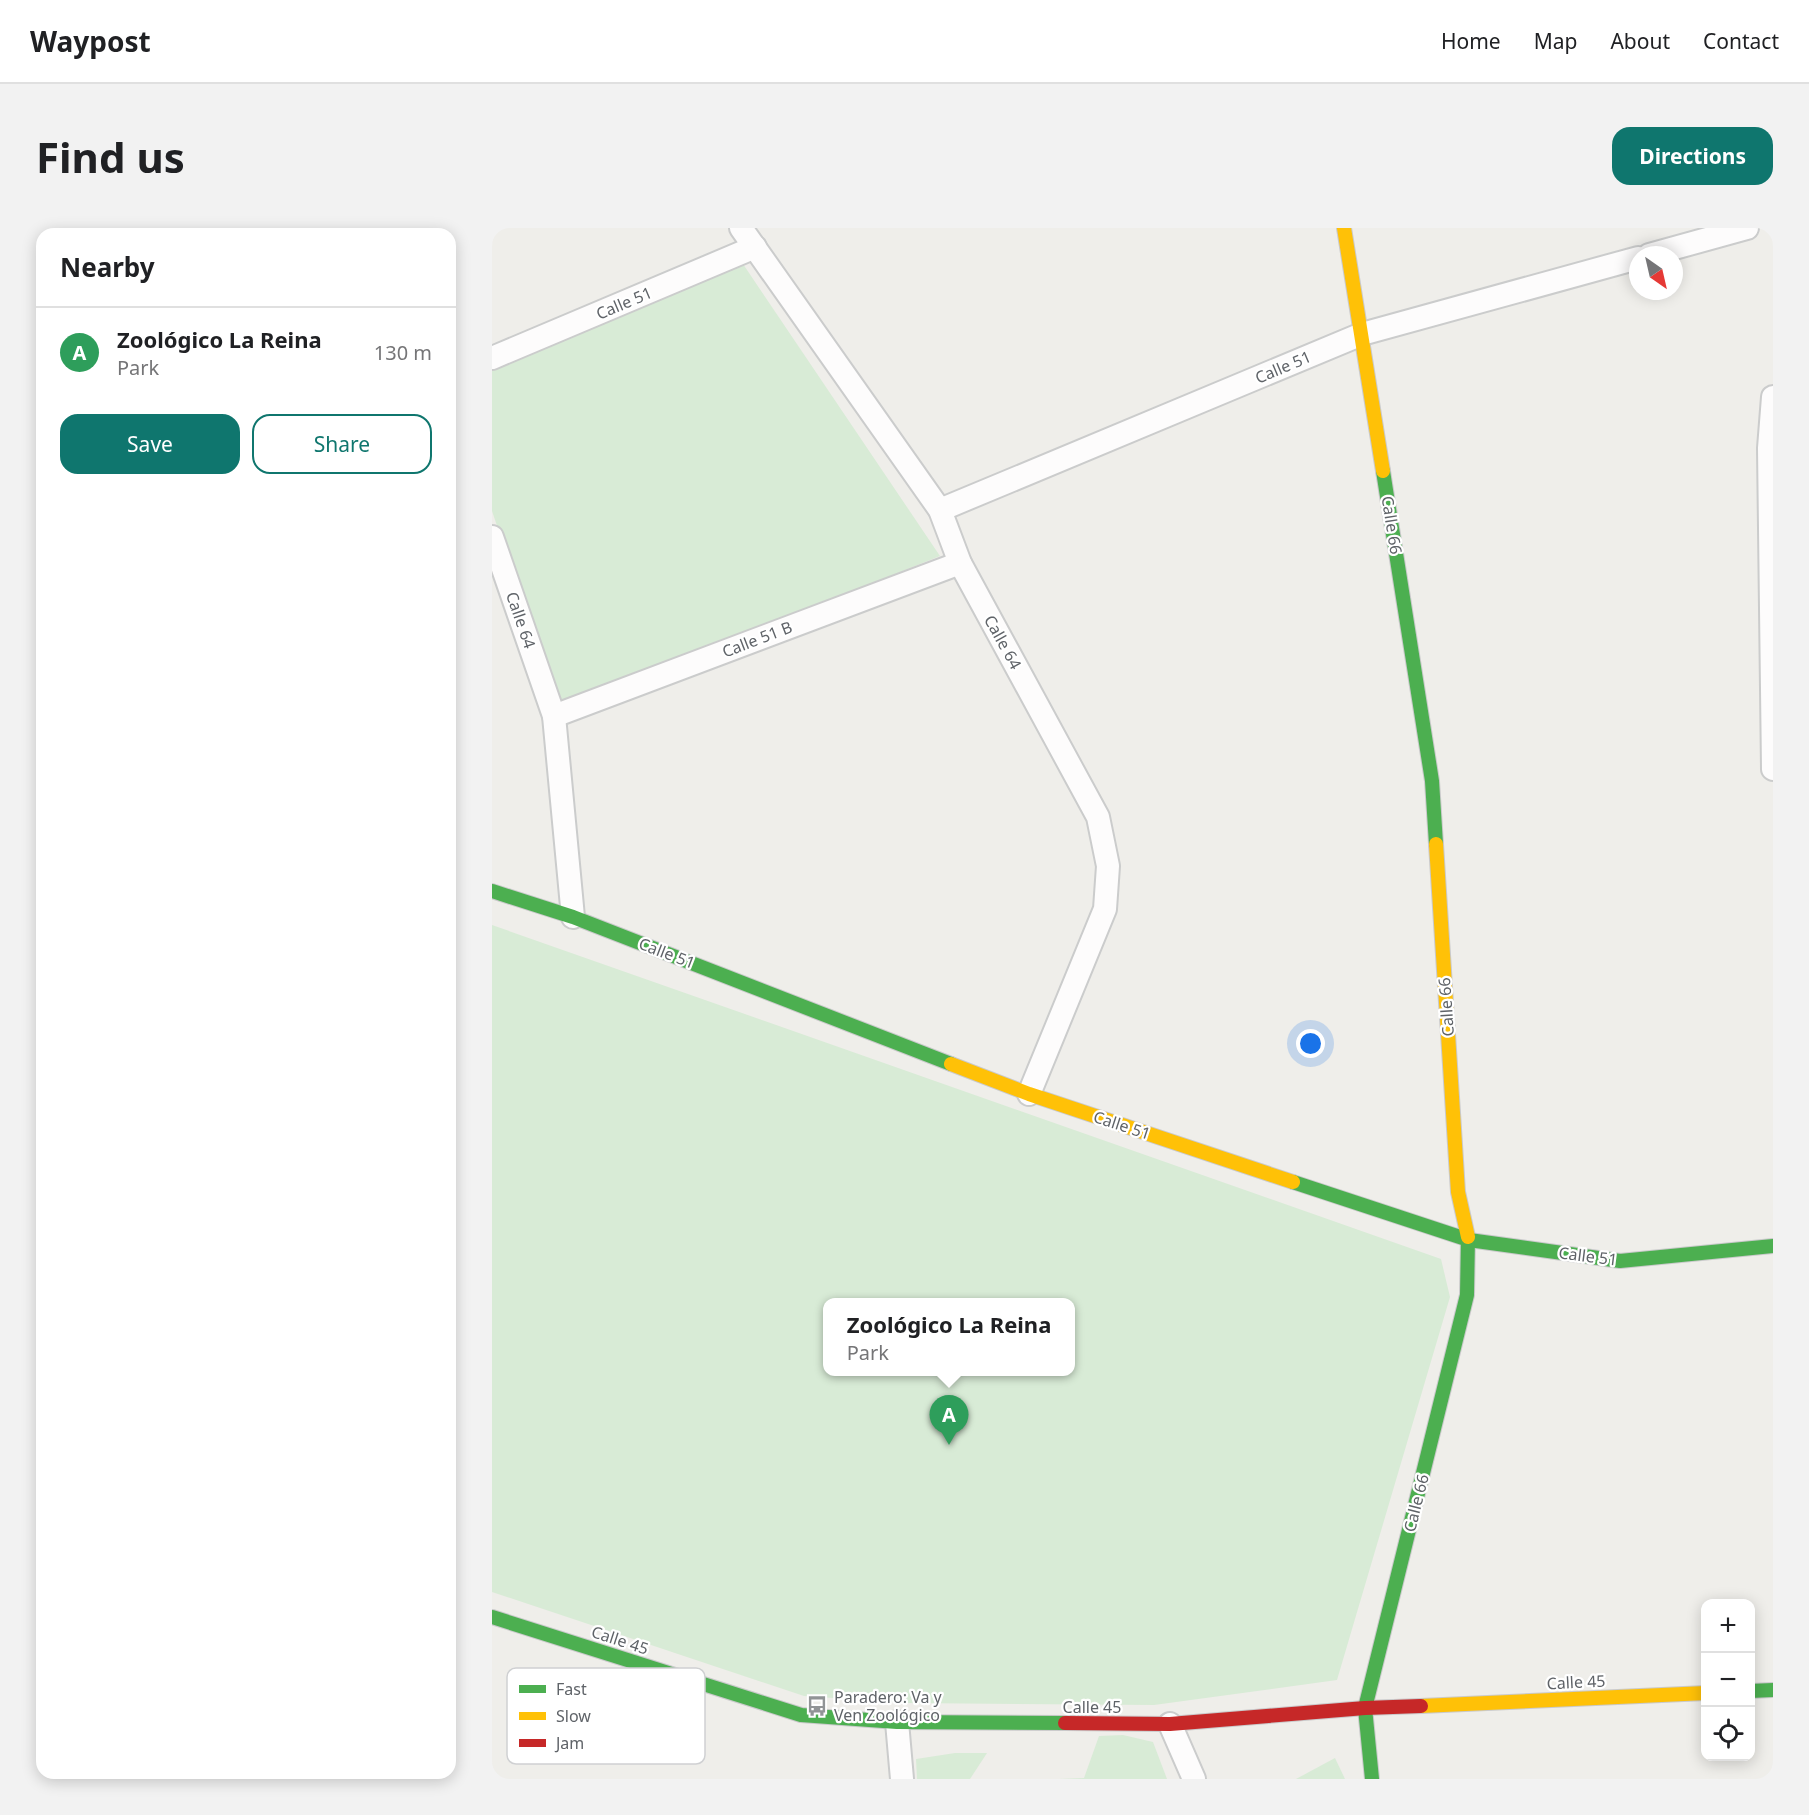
<!DOCTYPE html>
<meta charset="utf-8">
<style>
body{margin:0;font-family:"Noto Sans",sans-serif;background:#f2f2f2;color:#202124}
.controls{position:absolute;right:18px;bottom:18px;display:grid;overflow:hidden;border-radius:12px;box-shadow:0 3px 15px #0003}
.controls button{width:54px;height:54px;display:grid;place-items:center;padding:0;border:0;border-bottom:2px solid #e0e0e0;background:#fff;color:#202124;font:30px sans-serif}
.compass{position:absolute;left:1137px;top:18px;width:54px;height:54px;border-radius:50%;background:#fff;box-shadow:0 3px 15px #0003;rotate:146deg}
.you{position:absolute;left:819px;top:816px;width:21px;height:21px;margin:-15px;border:4px solid #fff;border-radius:50%;background:#1a73e8;box-shadow:0 0 0 9px #1a73e833}
.badge{display:grid;place-items:center;width:39px;height:39px;border-radius:50%;background:#0f766e;color:#fff;font-size:20px;font-weight:700}
.pin{position:absolute;translate:-50% -50px;filter:drop-shadow(0 2px 3px #0008)}
.pin::after{content:'';position:absolute;top:32px;width:21px;height:18px;background:inherit;clip-path:polygon(0 0,100% 0,50% 100%)}
.popup{position:absolute;left:331px;top:1070px;width:252px;height:78px;box-sizing:border-box;display:grid;place-content:center;border-radius:12px;background:#fff;filter:drop-shadow(0 2px 4px #0005);font-size:20px;white-space:nowrap;color:#757577}
.popup b{font-size:22px;color:#202124}
.popup::after{content:'';position:absolute;left:50%;top:100%;margin-left:-12px;border:12px solid transparent;border-top-color:#fff}
.list{margin:0;padding:0;list-style:none}
h2{display:flex;justify-content:space-between;align-items:center;height:78px;margin:0;padding:0 24px;font-size:26px}
h2 small{font-size:20px;font-weight:400;color:#757577}
.list li{display:grid;grid-template-columns:39px 1fr auto;gap:18px;align-items:center;box-sizing:border-box;height:90px;padding:0 24px;border-top:2px solid #e0e0e0}
.list b{display:block;font-size:22px;white-space:nowrap}
.list p{margin:0;font-size:20px;white-space:nowrap;color:#757577}
.list em{font-size:20px;font-style:normal;color:#757577}
.actions{display:flex;gap:12px;padding:18px 24px}
.actions a{flex:1;padding:14px 0;border:2px solid #0f766e;border-radius:18px;text-align:center;font-size:21px;color:#0f766e}
.actions .main{background:#0f766e;color:#fff}
.icon{flex:none;width:33px;height:33px;fill:none;stroke:currentColor;stroke-width:2;stroke-linecap:round;stroke-linejoin:round}
.map{position:relative;flex:none;width:1281px;height:1551px;overflow:hidden;border-radius:18px}
header{display:flex;align-items:center;gap:36px;box-sizing:border-box;height:84px;padding:0 30px;background:#fff;border-bottom:2px solid #e0e0e0}
header strong{font-size:28px}
nav{display:flex;gap:33px;margin-inline-start:auto;font-size:21px}
.intro{display:flex;align-items:center;justify-content:space-between;box-sizing:border-box;height:144px;padding:0 36px}
h1{margin:0;font-size:42px}
.button{padding:15px 27px;border-radius:18px;background:#0f766e;color:#fff;font-size:21px;font-weight:700}
main{display:flex;gap:36px;padding:0 36px}
aside{flex:1;background:#fff;border-radius:18px;box-shadow:0 3px 15px #0003}
.map>svg:first-child{display:block}
.green{fill:#d8ebd6;fill-rule:evenodd}
.lines{fill:none;stroke-linecap:round;stroke-linejoin:round}
.street-casing{stroke:#cbcccc;stroke-width:26}
.fast-casing{stroke:#cacacb;stroke-width:16}
.slow-casing{stroke:#cacacb;stroke-width:16}
.jam-casing{stroke:#cacacb;stroke-width:16}
.street{stroke:#fdfcfc;stroke-width:22}
.fast{stroke:#4caf50;stroke-width:14}
.slow{stroke:#ffc107;stroke-width:14}
.jam{stroke:#c62828;stroke-width:14}
.labels{text-anchor:middle;dominant-baseline:central;stroke-width:4.5;stroke-linejoin:round;paint-order:stroke}
.street-label{font-size:16px;fill:#5f6368;stroke:#fff}
.poi-label{font-size:16px;fill:#5f6368;stroke:#fff;text-anchor:start}
.key{fill:#fff;stroke:#cfd0d2;stroke-width:1.5}
.key-label{font-size:16px;fill:#5f6368}
</style>
<header>
<strong>Waypost</strong>
<nav><a>Home</a><a>Map</a><a>About</a><a>Contact</a></nav>
</header>
<div class="intro"><h1>Find us</h1><a class="button">Directions</a></div>
<main>
<aside>
<h2>Nearby<small></small></h2>
<ul class="list">
<li><span class="badge" style="background:#2e9e5b">A</span><div><b>Zoológico La Reina</b><p>Park</p></div><em>130 m</em></li>
</ul>
<div class="actions"><a class="main">Save</a><a>Share</a></div>
</aside>
<div class="map">
<svg width="1281" height="1551" viewBox="0 0 1281 1551">
<rect width="100%" height="100%" fill="#efeeea"/>
<g class="green">
<path d="M251,36l197,292 -381,153 -67,-198v-141z"/>
<path d="M0,697l949,334 9,38 -113,383 -183,25 -247,-2 -103,-7 -312,-104zM578,1074v70h-242v-70z"/>
<path d="M631,1507l30,7 14,37h-108l25,-1 15,-42z"/>
<path d="M463,1525h32l-17,26h-53l-1,-20z"/>
<path d="M843,1530l10,21h-49z"/>
</g>
<g class="lines">
<g class="street-casing">
<g id="street">
<path d="M249,0l199,282 20,53 138,254 10,49 -3,43 -76,185"/>
<path d="M1157,27l98,-27"/>
<path d="M0,130l263,-111"/>
<path d="M1281,169l-4,51 4,321"/>
<path d="M448,282l422,-176 276,-76"/>
<path d="M0,309l62,179 19,201"/>
<path d="M62,488l406,-153"/>
<path d="M405,1494l5,57"/>
<path d="M678,1496l24,55"/>
</g>
</g>
<g class="fast-casing">
<g id="fast">
<path d="M891,243l49,310 4,63"/>
<path d="M0,663l81,26 378,147"/>
<path d="M801,954l176,58 151,21 153,-15"/>
<path d="M0,1389l309,98 96,7 168,1"/>
<path d="M1258,1463l23,-1"/>
<path d="M880,1551l-7,-71 102,-413 1,-58"/>
</g>
</g>
<g class="slow-casing">
<g id="slow">
<path d="M852,0l39,243"/>
<path d="M944,616l22,348 10,45"/>
<path d="M459,836l78,30 264,88"/>
<path d="M929,1478l285,-13"/>
</g>
</g>
<g class="jam-casing">
<path id="jam" d="M573,1495l105,1 195,-16 56,-2"/>
</g>
<use href="#street" class="street"/>
<use href="#fast" class="fast"/>
<use href="#slow" class="slow"/>
<use href="#jam" class="jam"/>
</g>
<defs>
<g id="bus-bare" transform="scale(1.62)"><path d="M-5-6H5V4H4V6H2V4H-2V6H-4V4H-5ZM-3.5-4V0h7V-4ZM-3.5 1.2v1.5H-2V1.2ZM2 1.2v1.5H3.5V1.2Z" fill="#919496" stroke="#fff" stroke-width="2.5" paint-order="stroke"/></g>
</defs>
<g fill-rule="evenodd">
<use href="#bus-bare" x="325" y="1478"/>
</g>
<g class="labels">
<g class="street-label">
<text transform="translate(132 75) rotate(-23)">Calle 51</text>
<text transform="translate(791 139) rotate(-23)">Calle 51</text>
<text transform="translate(900 297) rotate(81)">Calle 66</text>
<text transform="translate(29 392) rotate(71)">Calle 64</text>
<text transform="translate(265 411) rotate(-21)">Calle 51 B</text>
<text transform="translate(511 414) rotate(61)">Calle 64</text>
<text transform="translate(175 725) rotate(21)">Calle 51</text>
<text transform="translate(954 779) rotate(-94)">Calle 66</text>
<text transform="translate(630 897) rotate(18)">Calle 51</text>
<text transform="translate(1096 1028) rotate(7)">Calle 51</text>
<text transform="translate(924 1275) rotate(-76)">Calle 66</text>
<text transform="translate(128 1412) rotate(18)">Calle 45</text>
<text transform="translate(1084 1454) rotate(-3)">Calle 45</text>
<text x="600" y="1479">Calle 45</text>
</g>
<g class="poi-label">
<text x="342" y="1469">Paradero: Va y<tspan x="342" dy="18">Ven Zoológico</tspan></text>
</g>
</g>
<rect x="15" y="1440" width="198" height="96" rx="9" class="key"/>
<rect x="27" y="1457" width="27" height="8" fill="#4caf50"/>
<rect x="27" y="1484" width="27" height="8" fill="#ffc107"/>
<rect x="27" y="1511" width="27" height="8" fill="#c62828"/>
<g class="key-label">
<text x="64" y="1467">Fast</text>
<text x="64" y="1494">Slow</text>
<text x="64" y="1521">Jam</text>
</g>
</svg>
<div class="controls">
<button>+</button>
<button>−</button>
<button><svg class="icon" aria-label="locate" viewBox="0 0 24 24"><circle cx="12" cy="12" r="6"/><path d="M12 2v4M12 18v4M2 12h4M18 12h4"/></svg></button>
</div>
<svg class="compass" viewBox="-18 -18 36 36"><path d="M0-13l5 13h-10z" fill="#e53935"/><path d="M0 13l5-13h-10z" fill="#757577"/></svg>
<div class="you"></div>
<div class="pin badge" style="left:457px;top:1217px;background:#2e9e5b">A</div>
<div class="popup"><b>Zoológico La Reina</b>Park</div>
</div>
</main>
